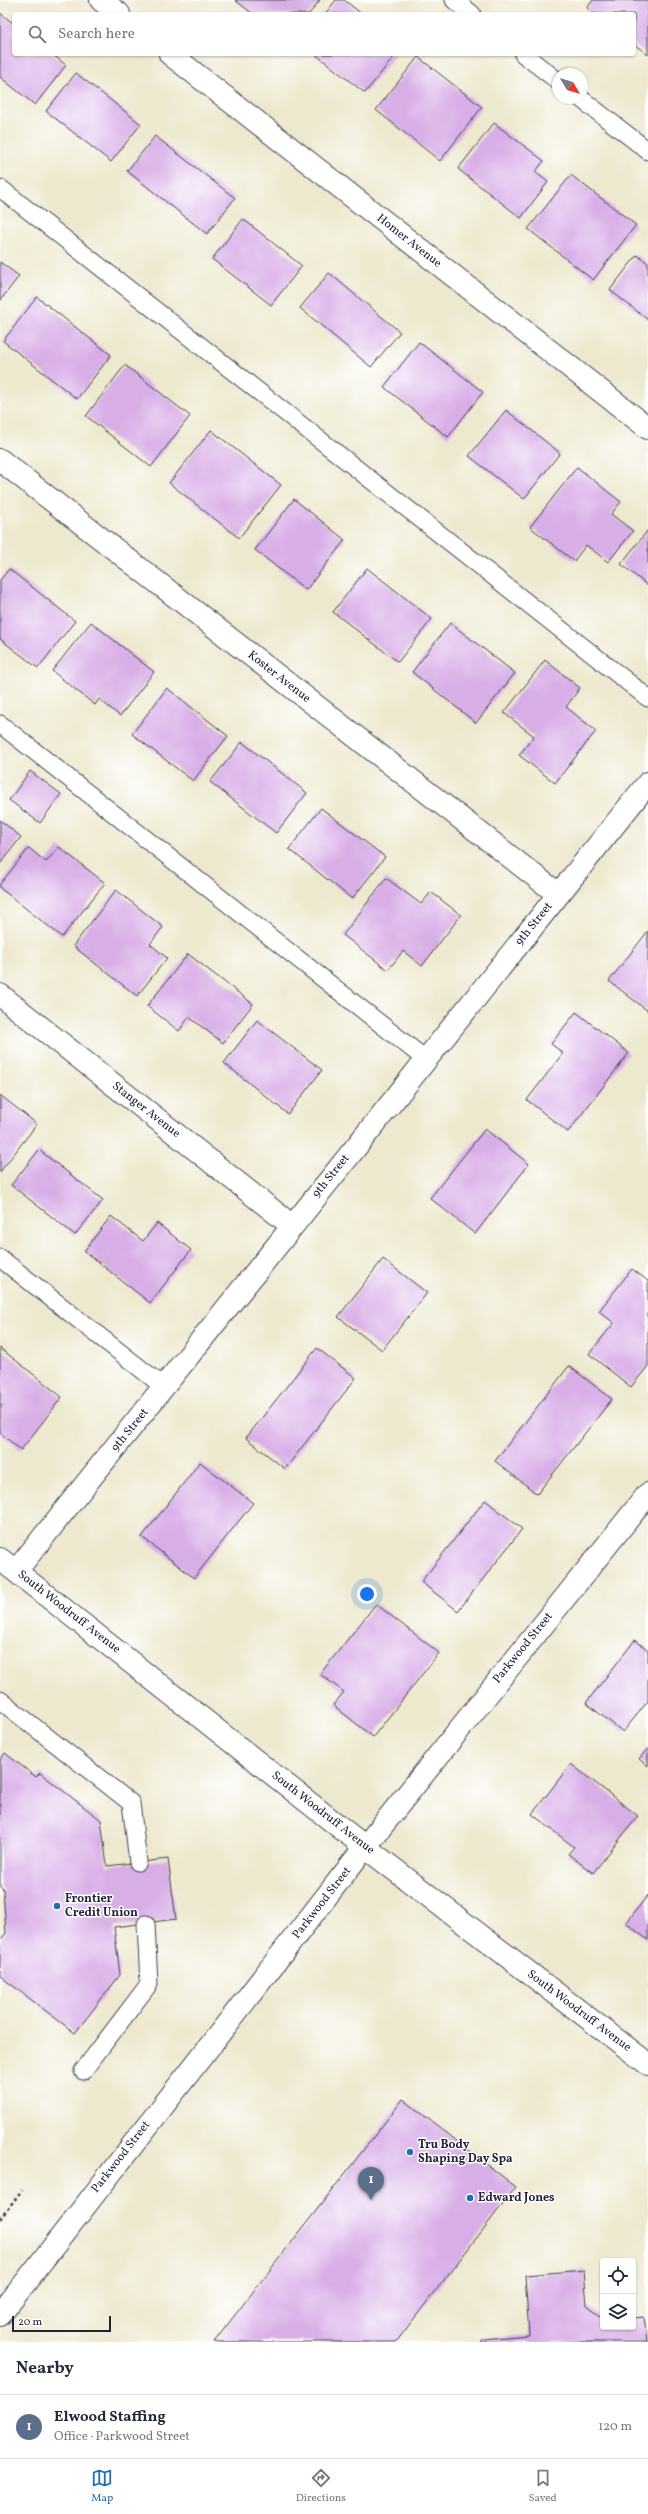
<!DOCTYPE html>
<meta charset="utf-8">
<style>
body{margin:0;font-family:Vollkorn,serif;background:#f6f6f7;color:#1f2937}
.controls{position:absolute;right:12px;bottom:12px;display:grid;overflow:hidden;border-radius:4px;box-shadow:0 1px 3px #0004}
.controls button{width:36px;height:36px;display:grid;place-items:center;padding:0;border:0;border-bottom:1px solid #e0e1e3;background:#fff;color:#1f2937;font:20px sans-serif}
.compass{position:absolute;left:552px;top:68px;width:36px;height:36px;border-radius:50%;background:#fff;box-shadow:0 1px 3px #0004;rotate:128deg}
.scale{position:absolute;left:12px;bottom:10px;width:99px;box-sizing:border-box;padding-left:4px;border:2px solid #22223b;border-top:0;font-size:11px;line-height:14px;white-space:nowrap;color:#22223b;-webkit-text-stroke:3px #fff;paint-order:stroke}
.you{position:absolute;left:367px;top:1594px;width:14px;height:14px;margin:-10px;border:3px solid #fff;border-radius:50%;background:#1a73e8;box-shadow:0 0 0 6px #1a73e833}
.badge{display:grid;place-items:center;width:26px;height:26px;border-radius:50%;background:#1f6fb2;color:#fff;font-size:13px;font-weight:700}
.pin{position:absolute;translate:-50% -33px;filter:drop-shadow(0 1px 2px #0008)}
.pin::after{content:'';position:absolute;top:21px;width:14px;height:12px;background:inherit;clip-path:polygon(0 0,100% 0,50% 100%)}
.list{margin:0;padding:0;list-style:none}
h2{display:flex;justify-content:space-between;align-items:center;height:52px;margin:0;padding:0 16px;font-size:17px}
h2 small{font-size:13px;font-weight:400;color:#747a83}
.list li{display:grid;grid-template-columns:26px 1fr auto;gap:12px;align-items:center;box-sizing:border-box;height:64px;padding:0 16px;border-top:1px solid #e0e1e3}
.list b{display:block;font-size:15px;white-space:nowrap}
.list p{margin:0;font-size:13px;white-space:nowrap;color:#747a83}
.list em{font-size:13px;font-style:normal;color:#747a83}
.icon{flex:none;width:22px;height:22px;fill:none;stroke:currentColor;stroke-width:2;stroke-linecap:round;stroke-linejoin:round}
.map{position:relative;flex:none;width:648px;height:2342px;overflow:hidden}
.search{position:absolute;background:#fff;box-shadow:0 1px 3px #0004;left:12px;right:12px;top:12px;height:44px;display:flex;align-items:center;gap:10px;box-sizing:border-box;padding:0 14px;border-radius:4px;color:#747a83;font-size:15px}
.sheet{height:116px;background:#fff}
nav{display:flex;justify-content:space-around;align-items:center;box-sizing:border-box;height:56px;border-top:1px solid #e0e1e3;background:#fff;font-size:11px;color:#747a83}
nav a{display:grid;justify-items:center;gap:2px}
nav .on{color:#1f6fb2}
.map>svg:first-child{display:block}
.building{fill:#d8aee7}
.lines{fill:none;stroke-linecap:round;stroke-linejoin:round}
.lane-casing{stroke:#404051;stroke-width:19}
.street-casing{stroke:#404051;stroke-width:24}
.secondary-casing{stroke:#404051;stroke-width:24}
.primary-casing{stroke:#404051;stroke-width:24}
.path{stroke:#404051;stroke-width:2.5;stroke-dasharray:3 3;stroke-linecap:butt}
.lane{stroke:#fff;stroke-width:17}
.street{stroke:#fff;stroke-width:22}
.secondary{stroke:#fff;stroke-width:22}
.primary{stroke:#fff;stroke-width:22}
.poi-dot{fill:#1f6fb2;stroke:#fff;stroke-width:1.5}
.labels{text-anchor:middle;dominant-baseline:central;stroke-width:3;stroke-linejoin:round;paint-order:stroke}
.street-label{font-size:12px;fill:#22223b;stroke:#fff}
.poi-label{font-size:12px;font-weight:bold;fill:#22223b;stroke:#fff;text-anchor:start}
</style>
<div class="map">
<svg width="648" height="2342" viewBox="0 0 648 2342">
<rect width="100%" height="100%" fill="#fff"/>
<filter id="ink" filterUnits="userSpaceOnUse"><feTurbulence type="fractalNoise" baseFrequency=".025" numOctaves="2"/><feDisplacementMap in="SourceGraphic" scale="8" xChannelSelector="R" yChannelSelector="G"/><feConvolveMatrix kernelMatrix="1 2 1 2 8 2 1 2 1" color-interpolation-filters="sRGB"/></filter>
<filter id="wash" filterUnits="userSpaceOnUse"><feTurbulence type="fractalNoise" baseFrequency=".012" numOctaves="4" result="noise"/><feDisplacementMap in="SourceGraphic" scale="16" xChannelSelector="R" yChannelSelector="G"/><feGaussianBlur stdDeviation="0.9" result="paint"/><feColorMatrix in="noise" values="0 0 0 0 0 0 0 0 0 0 0 0 0 0 0 0 0 1.4 0 .05"/><feComposite in="paint" operator="in"/></filter>
<g filter="url(#wash)">
<rect width="100%" height="100%" fill="#ede8ce"/>
<g id="blocks">
<g class="building">
<path d="M235,0h85l-11,14h-56z"/>
<path d="M336,0h8l18,14h-37z"/>
<path d="M593,0h55v55l-14,-11v-30h-39l-8,-6z"/>
<path d="M0,13l14,11v30h38l14,11 -31,40 -35,-28z"/>
<path d="M315,54h81l-31,39z"/>
<path d="M418,57l64,50 -42,54 -64,-51z"/>
<path d="M76,73l65,51 -30,38 -65,-51z"/>
<path d="M494,123l50,38 -9,11 13,10 -27,36 -63,-49z"/>
<path d="M155,136l80,62 -28,36 -80,-63z"/>
<path d="M571,175l65,50 -43,55 -65,-51z"/>
<path d="M243,219l59,47 -31,39 -59,-46z"/>
<path d="M637,255l11,8v57l-38,-30z"/>
<path d="M0,262l19,14 -19,25z"/>
<path d="M329,273l71,59 -29,35 -71,-59z"/>
<path d="M37,297l74,58 -34,44 -74,-58z"/>
<path d="M419,342l64,50 -35,45 -64,-50z"/>
<path d="M125,365l65,51 -39,51 -65,-51z"/>
<path d="M506,410l54,43 -36,46 -55,-43z"/>
<path d="M211,430l70,55 -42,53 -70,-55z"/>
<path d="M577,467l44,35 -10,12 22,17 -25,31 -22,-17 -12,16 -44,-34z"/>
<path d="M294,499l51,41 -39,50 -51,-40z"/>
<path d="M648,530v56l-27,-22z"/>
<path d="M367,568l65,51 -34,43 -65,-50z"/>
<path d="M9,569l66,52 -37,47 -38,-29v-59z"/>
<path d="M91,622l63,50 -34,44 -21,-17 -4,6 -43,-34z"/>
<path d="M450,623l65,50 -39,50 -64,-51z"/>
<path d="M545,660l35,28 -14,19 30,24 -41,52 -36,-28 15,-19 -30,-23z"/>
<path d="M167,688l61,48 -35,45 -61,-47z"/>
<path d="M242,742l65,51 -31,40 -66,-51z"/>
<path d="M30,771l31,23 -21,29 -31,-23z"/>
<path d="M321,808l64,49 -33,42 -63,-50z"/>
<path d="M0,820l21,17 -21,27z"/>
<path d="M59,847l46,36 -43,54 -62,-49v-4l29,-36 17,14z"/>
<path d="M386,878l35,26 10,-12 30,23 -39,51 -19,-15 -15,19 -45,-35z"/>
<path d="M116,890l47,37 -13,17 17,14 -30,38 -64,-50z"/>
<path d="M648,931v80l-39,-30z"/>
<path d="M188,954l65,50 -30,39 -34,-26 -10,14 -32,-25z"/>
<path d="M576,1012l53,41 -61,79 -41,-32 36,-47 -12,-9z"/>
<path d="M257,1020l65,50 -34,44 -64,-51z"/>
<path d="M0,1095l37,29 -37,48z"/>
<path d="M485,1129l44,35 -54,70 -45,-36z"/>
<path d="M39,1150l64,50 -28,35 -64,-50z"/>
<path d="M111,1216l32,25 14,-18 34,27 -41,53 -66,-52z"/>
<path d="M383,1259l44,34 -45,57 -44,-33z"/>
<path d="M632,1269l16,12v85l-17,21 -42,-33 25,-31 -15,-12z"/>
<path d="M0,1348l62,49 -41,53 -21,-17v-24l2,-3 -2,-2z"/>
<path d="M317,1348l39,30 -71,91 -39,-31z"/>
<path d="M569,1366l43,33 -75,95 -42,-33z"/>
<path d="M200,1462l53,41 -59,75 -52,-41z"/>
<path d="M485,1500l37,29 -64,82 -37,-29z"/>
<path d="M376,1604l63,49 -66,84 -40,-32 11,-13 -24,-18z"/>
<path d="M635,1640l13,10v51l-25,31 -37,-29z"/>
<path d="M648,1748v18l-9,-7z"/>
<path d="M5,1753l31,24 4,-4 61,47 6,46 61,-7 8,60 -62,8 6,48 -45,58 -75,-57v-35l6,-8 -3,-44 -3,-3v-126z"/>
<path d="M571,1764l67,52 -45,57 -25,-19 6,-7 -42,-33z"/>
<path d="M648,1895v45l-22,-17z"/>
<path d="M403,2099l113,88 -120,155h-182z"/>
<path d="M584,2270l3,36 16,12v9h30v-9l11,-1 3,25h-166l2,-3 46,-4 -4,-60z"/>
</g>
</g>
</g>
<g filter="url(#ink)">
<use href="#blocks" fill-opacity="0" stroke="#404051" stroke-width="1"/>
<g class="lines">
<g class="lane-casing">
<g id="lane">
<path d="M454,0l18,14"/>
<path d="M523,54l35,27"/>
<path d="M580,98l68,53"/>
<path d="M0,188l648,510"/>
<path d="M0,724l425,335"/>
<path d="M0,1258l164,129"/>
<path d="M0,1700l131,103 7,59"/>
<path d="M83,2071l66,-87 -3,-60"/>
</g>
</g>
<g class="street-casing">
<g id="street">
<path d="M101,0l18,14"/>
<path d="M170,54l478,374"/>
<path d="M0,460l558,434"/>
<path d="M0,995l291,230"/>
<path d="M0,2315l365,-468 283,-353"/>
</g>
</g>
<g class="secondary-casing">
<path id="secondary" d="M16,1571l632,-788"/>
</g>
<g class="primary-casing">
<path id="primary" d="M0,1559l365,288 283,217"/>
</g>
<path class="path" d="M0,2219l22,-29"/>
<use href="#lane" class="lane"/>
<use href="#street" class="street"/>
<use href="#secondary" class="secondary"/>
<use href="#primary" class="primary"/>
</g>
</g>
<g class="poi-dot">
<circle cx="57" cy="1906" r="4"/>
<circle cx="410" cy="2152" r="4"/>
<circle cx="470" cy="2198" r="4"/>
</g>
<g class="labels">
<g class="street-label">
<text transform="translate(409 241) rotate(38)">Homer Avenue</text>
<text transform="translate(279 677) rotate(38)">Koster Avenue</text>
<text transform="translate(534 924) rotate(-51)">9th Street</text>
<text transform="translate(146 1110) rotate(38)">Stanger Avenue</text>
<text transform="translate(331 1176) rotate(-51)">9th Street</text>
<text transform="translate(130 1430) rotate(-51)">9th Street</text>
<text transform="translate(69 1612) rotate(38)">South Woodruff Avenue</text>
<text transform="translate(523 1648) rotate(-51)">Parkwood Street</text>
<text transform="translate(323 1813) rotate(38)">South Woodruff Avenue</text>
<text transform="translate(322 1903) rotate(-52)">Parkwood Street</text>
<text transform="translate(579 2011) rotate(37)">South Woodruff Avenue</text>
<text transform="translate(121 2157) rotate(-52)">Parkwood Street</text>
</g>
<g class="poi-label">
<text x="65" y="1899">Frontier<tspan x="65" dy="14">Credit Union</tspan></text>
<text x="418" y="2145">Tru Body<tspan x="418" dy="14">Shaping Day Spa</tspan></text>
<text x="478" y="2198">Edward Jones</text>
</g>
</g>
</svg>
<div class="controls">
<button><svg class="icon" aria-label="locate" viewBox="0 0 24 24"><circle cx="12" cy="12" r="6"/><path d="M12 2v4M12 18v4M2 12h4M18 12h4"/></svg></button>
<button><svg class="icon" aria-label="layers" viewBox="0 0 24 24"><path d="M12 4l9 5-9 5-9-5zM3 14l9 5 9-5"/></svg></button>
</div>
<svg class="compass" viewBox="-18 -18 36 36"><path d="M0-13l5 13h-10z" fill="#e53935"/><path d="M0 13l5-13h-10z" fill="#747a83"/></svg>
<div class="scale">20 m</div>
<div class="you"></div>
<div class="pin badge" style="left:371px;top:2200px;background:#5c6f8a">1</div>
<div class="search"><svg class="icon" aria-label="search" viewBox="0 0 24 24"><circle cx="10" cy="10" r="6"/><path d="M15 15l6 6"/></svg>Search here</div>
</div>
<section class="sheet">
<h2>Nearby<small></small></h2>
<ul class="list">
<li><span class="badge" style="background:#5c6f8a">1</span><div><b>Elwood Staffing</b><p>Office · Parkwood Street</p></div><em>120 m</em></li>
</ul>
</section>
<nav>
<a class="on"><svg class="icon" aria-label="map" viewBox="0 0 24 24"><path d="M3 6l6-2 6 2 6-2v14l-6 2-6-2-6 2zM9 4v14M15 6v14"/></svg>Map</a>
<a><svg class="icon" aria-label="directions" viewBox="0 0 24 24"><path d="M12 3l9 9-9 9-9-9zM9 14v-3h6M13 9l2 2-2 2"/></svg>Directions</a>
<a><svg class="icon" aria-label="saved" viewBox="0 0 24 24"><path d="M7 4h10v16l-5-4-5 4z"/></svg>Saved</a>
</nav>
